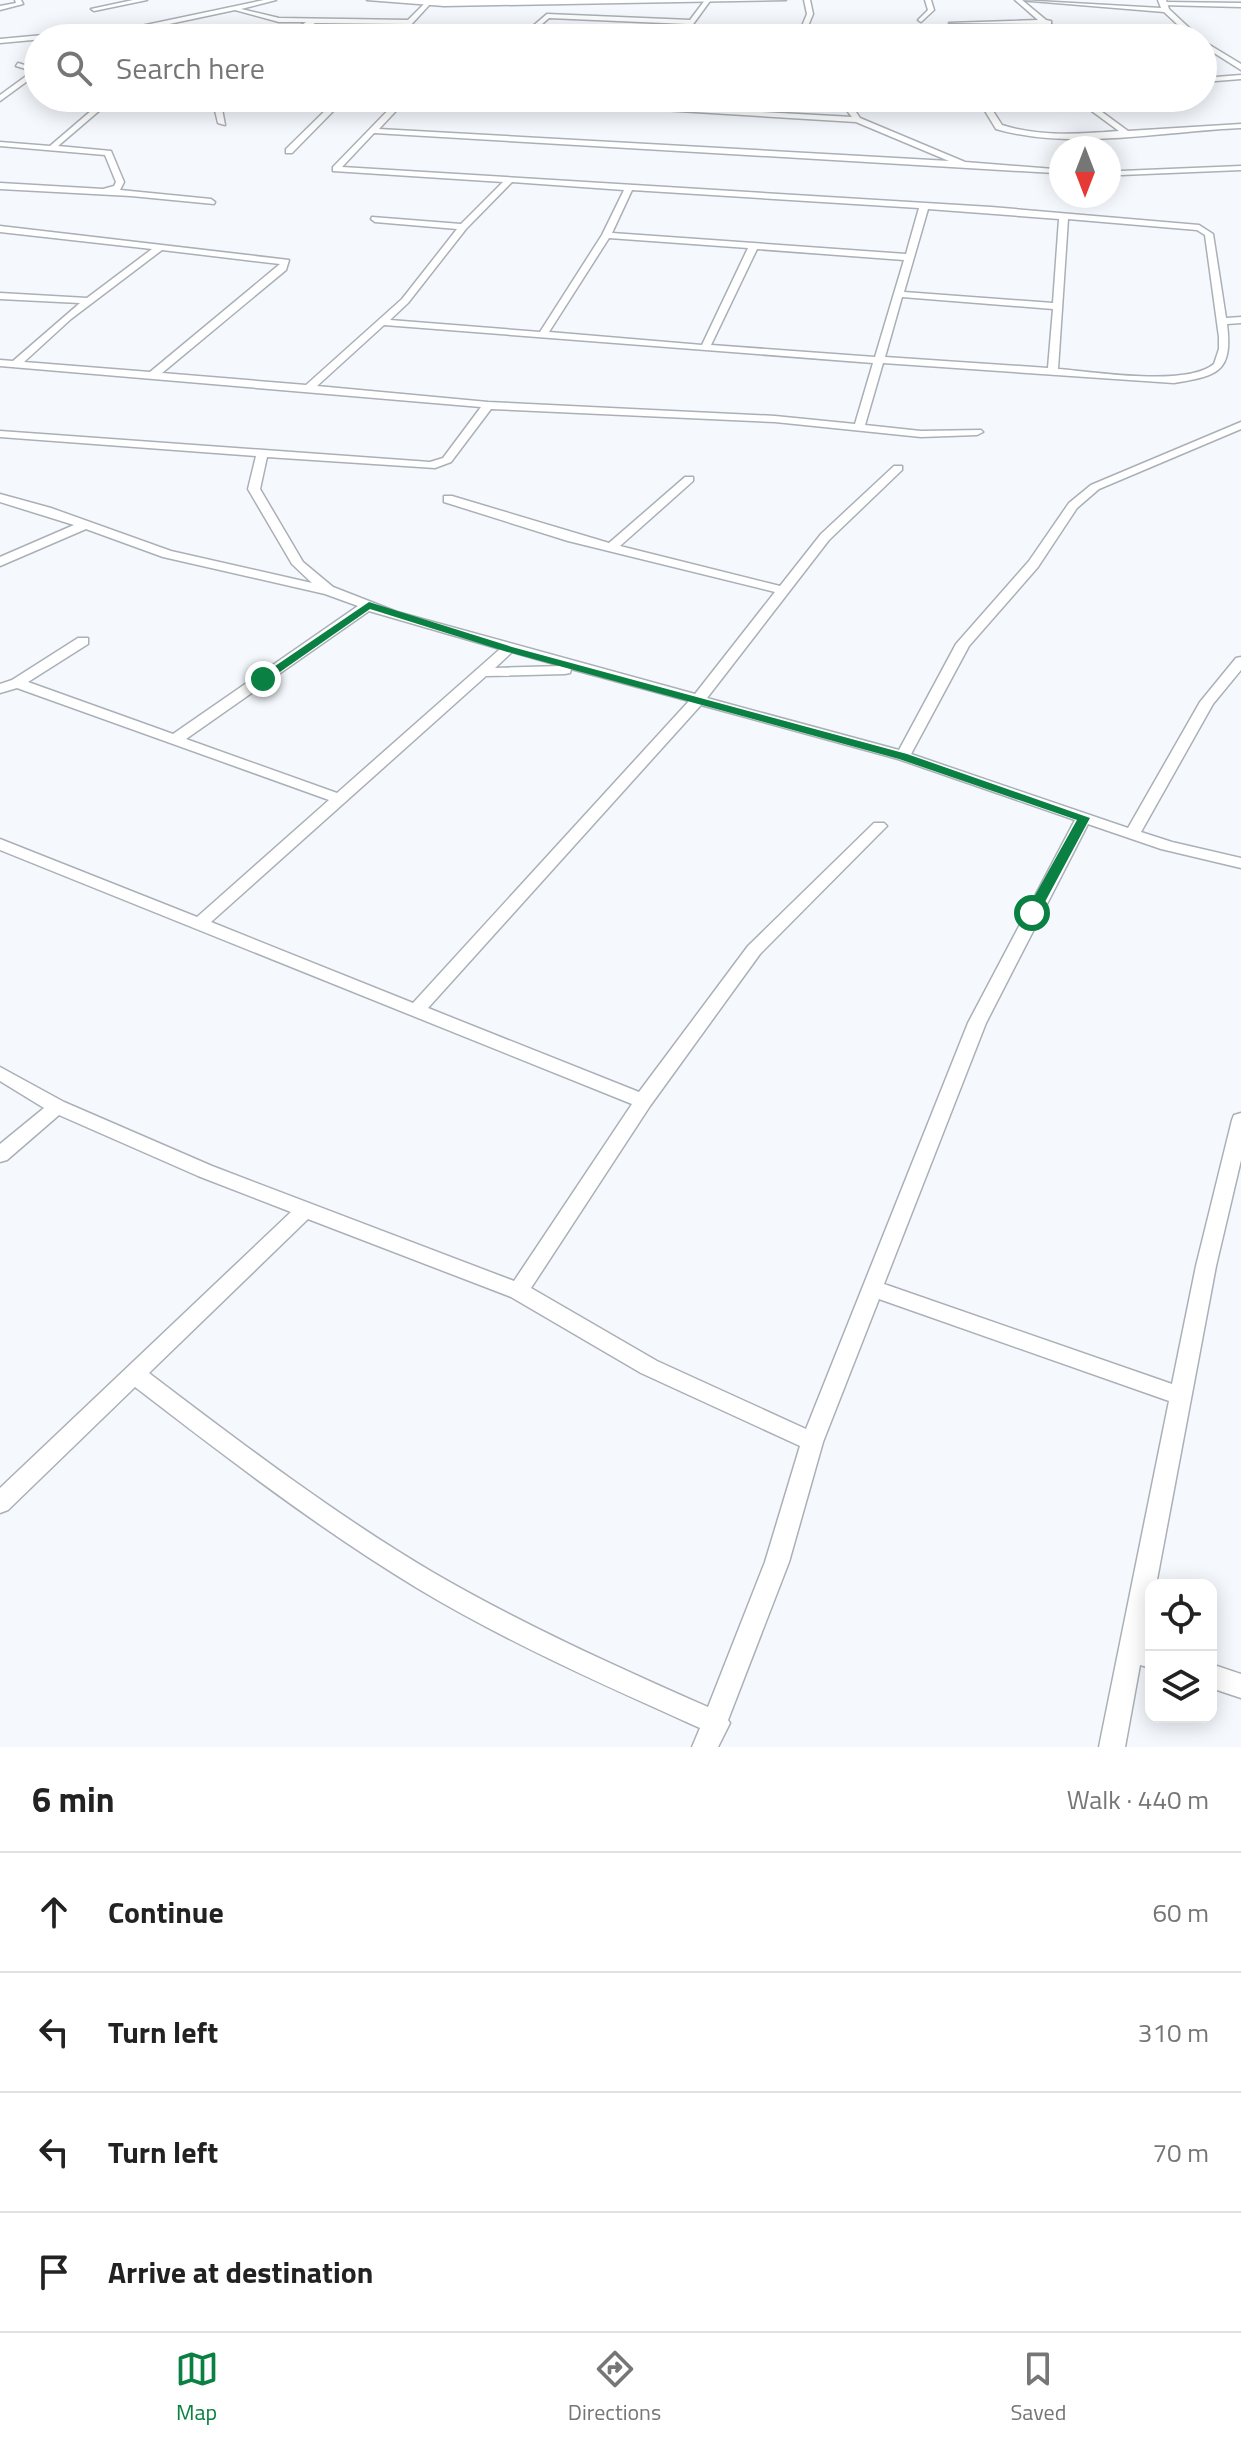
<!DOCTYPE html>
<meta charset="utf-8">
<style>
body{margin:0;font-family:"Titillium Web",sans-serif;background:#f2f2f2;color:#222}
.controls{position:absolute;right:24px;bottom:24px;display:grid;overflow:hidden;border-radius:16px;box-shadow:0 4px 20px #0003}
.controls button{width:72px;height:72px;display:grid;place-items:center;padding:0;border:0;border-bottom:2px solid #e0e0e0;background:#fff;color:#222;font:40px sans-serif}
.compass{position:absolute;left:1049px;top:136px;width:72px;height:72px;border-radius:50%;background:#fff;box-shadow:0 4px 20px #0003;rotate:180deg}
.stop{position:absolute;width:24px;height:24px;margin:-18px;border:6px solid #0b8043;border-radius:50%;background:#fff}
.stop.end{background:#0b8043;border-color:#fff;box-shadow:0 2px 8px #0008}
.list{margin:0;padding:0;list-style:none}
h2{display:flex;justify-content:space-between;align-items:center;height:104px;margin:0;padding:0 32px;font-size:34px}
h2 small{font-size:26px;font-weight:400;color:#767676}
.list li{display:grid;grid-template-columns:52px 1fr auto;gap:24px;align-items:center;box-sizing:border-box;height:120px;padding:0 32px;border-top:2px solid #e0e0e0}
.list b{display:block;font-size:30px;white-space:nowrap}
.list em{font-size:26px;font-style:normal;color:#767676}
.icon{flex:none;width:44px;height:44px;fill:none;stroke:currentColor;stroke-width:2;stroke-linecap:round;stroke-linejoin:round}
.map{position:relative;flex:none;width:1241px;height:1747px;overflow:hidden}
.search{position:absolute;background:#fff;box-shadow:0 4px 20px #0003;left:24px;right:24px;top:24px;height:88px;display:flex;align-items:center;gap:20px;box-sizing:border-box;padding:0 28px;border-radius:44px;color:#767676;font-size:30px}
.sheet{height:584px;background:#fff}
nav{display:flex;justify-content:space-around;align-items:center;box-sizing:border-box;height:112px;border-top:2px solid #e0e0e0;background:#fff;font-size:22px;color:#767676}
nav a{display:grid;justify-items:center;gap:4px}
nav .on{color:#0b8043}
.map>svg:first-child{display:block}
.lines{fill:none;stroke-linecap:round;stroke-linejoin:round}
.minor-casing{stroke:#aab0b7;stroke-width:3}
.tertiary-casing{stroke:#aab0b7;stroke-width:3}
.minor{fill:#fff;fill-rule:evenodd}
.tertiary{fill:#fff;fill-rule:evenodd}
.route{fill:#0b8043}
</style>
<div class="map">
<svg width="1241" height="1747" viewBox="0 0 1241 1747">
<rect width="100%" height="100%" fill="#f5f9fe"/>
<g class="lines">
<g class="minor-casing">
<g id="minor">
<path d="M15,0h6l2,4 -23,6v-4l16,-3z"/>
<path d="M133,0h14l-53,11 -3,-2z"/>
<path d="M264,0h12l-35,9 38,9 129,2 18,-18 5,1 -32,35h-7l13,-14 -90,-1 -23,15h-7l21,-16h-27l-44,-12 -94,20 -141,13v-4l141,-13z"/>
<path d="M705,0l5,1 -27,37h-6l10,-14 -138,-6 -23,20h-7l28,-24 143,6z"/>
<path d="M804,0h6l3,14 -10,24h-6l10,-24z"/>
<path d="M925,0h6l3,10 -13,12 -3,-2 10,-10z"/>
<path d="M1015,0h7l24,20 5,1v3l16,14h-7l-17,-14 -94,-1 89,-3z"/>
<path d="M1163,2l78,1v4l-80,-2z"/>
<path d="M18,63l13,4 6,7 -37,27v-6l29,-21 -3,-5 -10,-3z"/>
<path d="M1241,75v4l-38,3v-4z"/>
<path d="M106,98h8l-56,48 53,5 13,31 -4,8 91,9 4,3 -1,2 -83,-8 -131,-7v-6l103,6 11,-3 2,-4 -11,-27 -105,-9v-4l50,4z"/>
<path d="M212,98h8l5,27 -7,-2z"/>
<path d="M338,98h8l-54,55h-6v-4z"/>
<path d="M400,98h8l-29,31 570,32 -93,-39 -388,-24h43l341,19 -4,-5 6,-14h8l-6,14 4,6 105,44 89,7 4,2 -4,2 -680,-40 -32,34 649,40 208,18 14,9 13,84 15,-1v6l-14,1c6,48 -9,52 -53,59l-291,-20 -18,62 56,6 60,-1 2,2 -6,3 -56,2 -146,-15 -284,-13 -40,53 -16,6 -168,-11 -7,32 43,73 30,25 64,25 298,82 80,-102 -207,-51 -124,-39v-6h8l157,47 76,-66h8v4l-73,65 160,40 41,-52 73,-68h8v4l-73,70 -122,158 192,52 57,-106 73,-83 40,-58 22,-18 150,-63v7l-142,60 -22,19 -39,59 -69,79 -58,108 217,74 72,-126 36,-44 5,-1v13l-28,34 -72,128 31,10 69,16v10l-80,-19 -73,-25 -102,199 -102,261 288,100 24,-118 36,-146 2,-5 7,-2v47l-25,106 -60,319h-5v24l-6,34 6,3v22l-11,-3 -15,82h-26l70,-346 -290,-102 -56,143 -34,120 -61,158 2,3 -12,24h-26l8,-19c-96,-43 -193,-86 -283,-140 -99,-60 -191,-131 -282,-201l-127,123 -8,3v-25l291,-276 -93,-36 -139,-61 -52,45 -7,2v-18l44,-36 -44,-27v-14l64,35 148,64 302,115 118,-177 -632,-254v-11l197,78 132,-117 -312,-112 -17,5v-9l12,-4 66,-42h10v6l-60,38 145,52 185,-128 -33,-12 -162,-37 -77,-28 -86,37v-9l74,-32 -74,-23v-8l51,14 120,43 141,32 -20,-19 -44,-75 8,-33 -256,-19v-6l430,31 13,-4 38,-51 -481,-41v-6l13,1 67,-58 -80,-4v-6l87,5 65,-49 -152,-17v-6l289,34 -3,10 -124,103 144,12 96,-86 55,-70 -82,-7 -4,-3 1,-2 89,7 42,-42 -170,-11v-4zM512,182l112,8 -22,45 -62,97 -150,-12 18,-17 58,-74zM632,190l287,18 -13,46 -294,-21zM928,209l131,10 -6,84 -149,-11zM1068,219l129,11 8,5 14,102v12l-5,15c-28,23 -118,8 -156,5zM609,238l139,10 -46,97 -153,-13zM757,249l147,11 -29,97 -164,-12zM162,250l118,14 -130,108 -126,-10 47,-43zM902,297l151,12 -5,59 -163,-11zM384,325l489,38 -18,61 -80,-8 -287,-14 -171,-16zM369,611l131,38 -163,144 -151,-54zM512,652l49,14 -66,2zM571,669l118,32 -276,302 -202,-81 275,-246 79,-2 5,-1zM701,705l197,54 177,61 -107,203 -162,406 -149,-68 -126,-73 119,-182 110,-152 124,-125 3,-3 -3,-3h-10l-126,123 -109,146 -211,-84zM308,1219l203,78 130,76 159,73 -35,116 -57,145c-93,-41 -186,-83 -274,-134 -100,-59 -193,-130 -285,-200z"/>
<path d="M984,98h8l1,13 9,14c38,12 78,9 117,6l-45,-33h9l45,33 113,-7v4c-77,3 -170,23 -245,1l-11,-18z"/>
<path d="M1241,166v4l-120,5 -4,-2 4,-2z"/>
<path d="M1211,1664l30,10v24l-30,-10z"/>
</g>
</g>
<g class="tertiary-casing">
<g id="tertiary">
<path d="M367,0h419l-342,6z"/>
<path d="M1019,0l142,8 -3,-8h8l3,9 31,29h-8l-28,-26z"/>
<path d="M1203,41l38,23v6l-38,-24z"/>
</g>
</g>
<use href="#minor" class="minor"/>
<use href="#tertiary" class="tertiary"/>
</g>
<path class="route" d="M369,602l143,45 395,107 183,64 -51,95 -7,4 -7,-4 52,-93 -178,-61 -395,-108 -134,-42 -103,72h-8v-4z"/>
</svg>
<div class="controls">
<button><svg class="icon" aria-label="locate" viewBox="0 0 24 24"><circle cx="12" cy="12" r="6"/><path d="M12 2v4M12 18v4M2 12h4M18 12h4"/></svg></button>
<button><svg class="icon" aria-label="layers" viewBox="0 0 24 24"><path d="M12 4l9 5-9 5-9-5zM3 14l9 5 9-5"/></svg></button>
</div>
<svg class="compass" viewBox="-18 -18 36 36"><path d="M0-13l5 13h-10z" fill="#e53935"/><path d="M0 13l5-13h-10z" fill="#767676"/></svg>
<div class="stop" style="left:1032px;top:913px"></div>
<div class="stop end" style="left:263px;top:679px"></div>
<div class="search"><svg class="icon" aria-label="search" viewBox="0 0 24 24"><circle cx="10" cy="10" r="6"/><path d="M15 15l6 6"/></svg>Search here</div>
</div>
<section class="sheet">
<h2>6 min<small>Walk · 440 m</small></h2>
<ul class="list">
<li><svg class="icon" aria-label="ahead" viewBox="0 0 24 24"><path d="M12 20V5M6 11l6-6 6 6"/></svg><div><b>Continue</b></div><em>60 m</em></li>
<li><svg class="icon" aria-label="left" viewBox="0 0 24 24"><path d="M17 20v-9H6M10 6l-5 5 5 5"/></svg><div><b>Turn left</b></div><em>310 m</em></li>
<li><svg class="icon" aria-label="left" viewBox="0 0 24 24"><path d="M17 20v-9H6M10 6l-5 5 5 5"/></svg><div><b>Turn left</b></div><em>70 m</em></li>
<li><svg class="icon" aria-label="arrive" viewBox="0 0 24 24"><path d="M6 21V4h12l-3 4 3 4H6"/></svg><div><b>Arrive at destination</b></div></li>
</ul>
</section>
<nav>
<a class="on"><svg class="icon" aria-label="map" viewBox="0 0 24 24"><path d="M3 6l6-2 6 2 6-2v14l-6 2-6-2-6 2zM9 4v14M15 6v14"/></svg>Map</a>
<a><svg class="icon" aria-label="directions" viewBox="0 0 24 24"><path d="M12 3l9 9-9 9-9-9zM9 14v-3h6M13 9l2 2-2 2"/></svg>Directions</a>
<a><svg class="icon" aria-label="saved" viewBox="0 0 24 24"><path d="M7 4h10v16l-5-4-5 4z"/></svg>Saved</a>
</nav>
